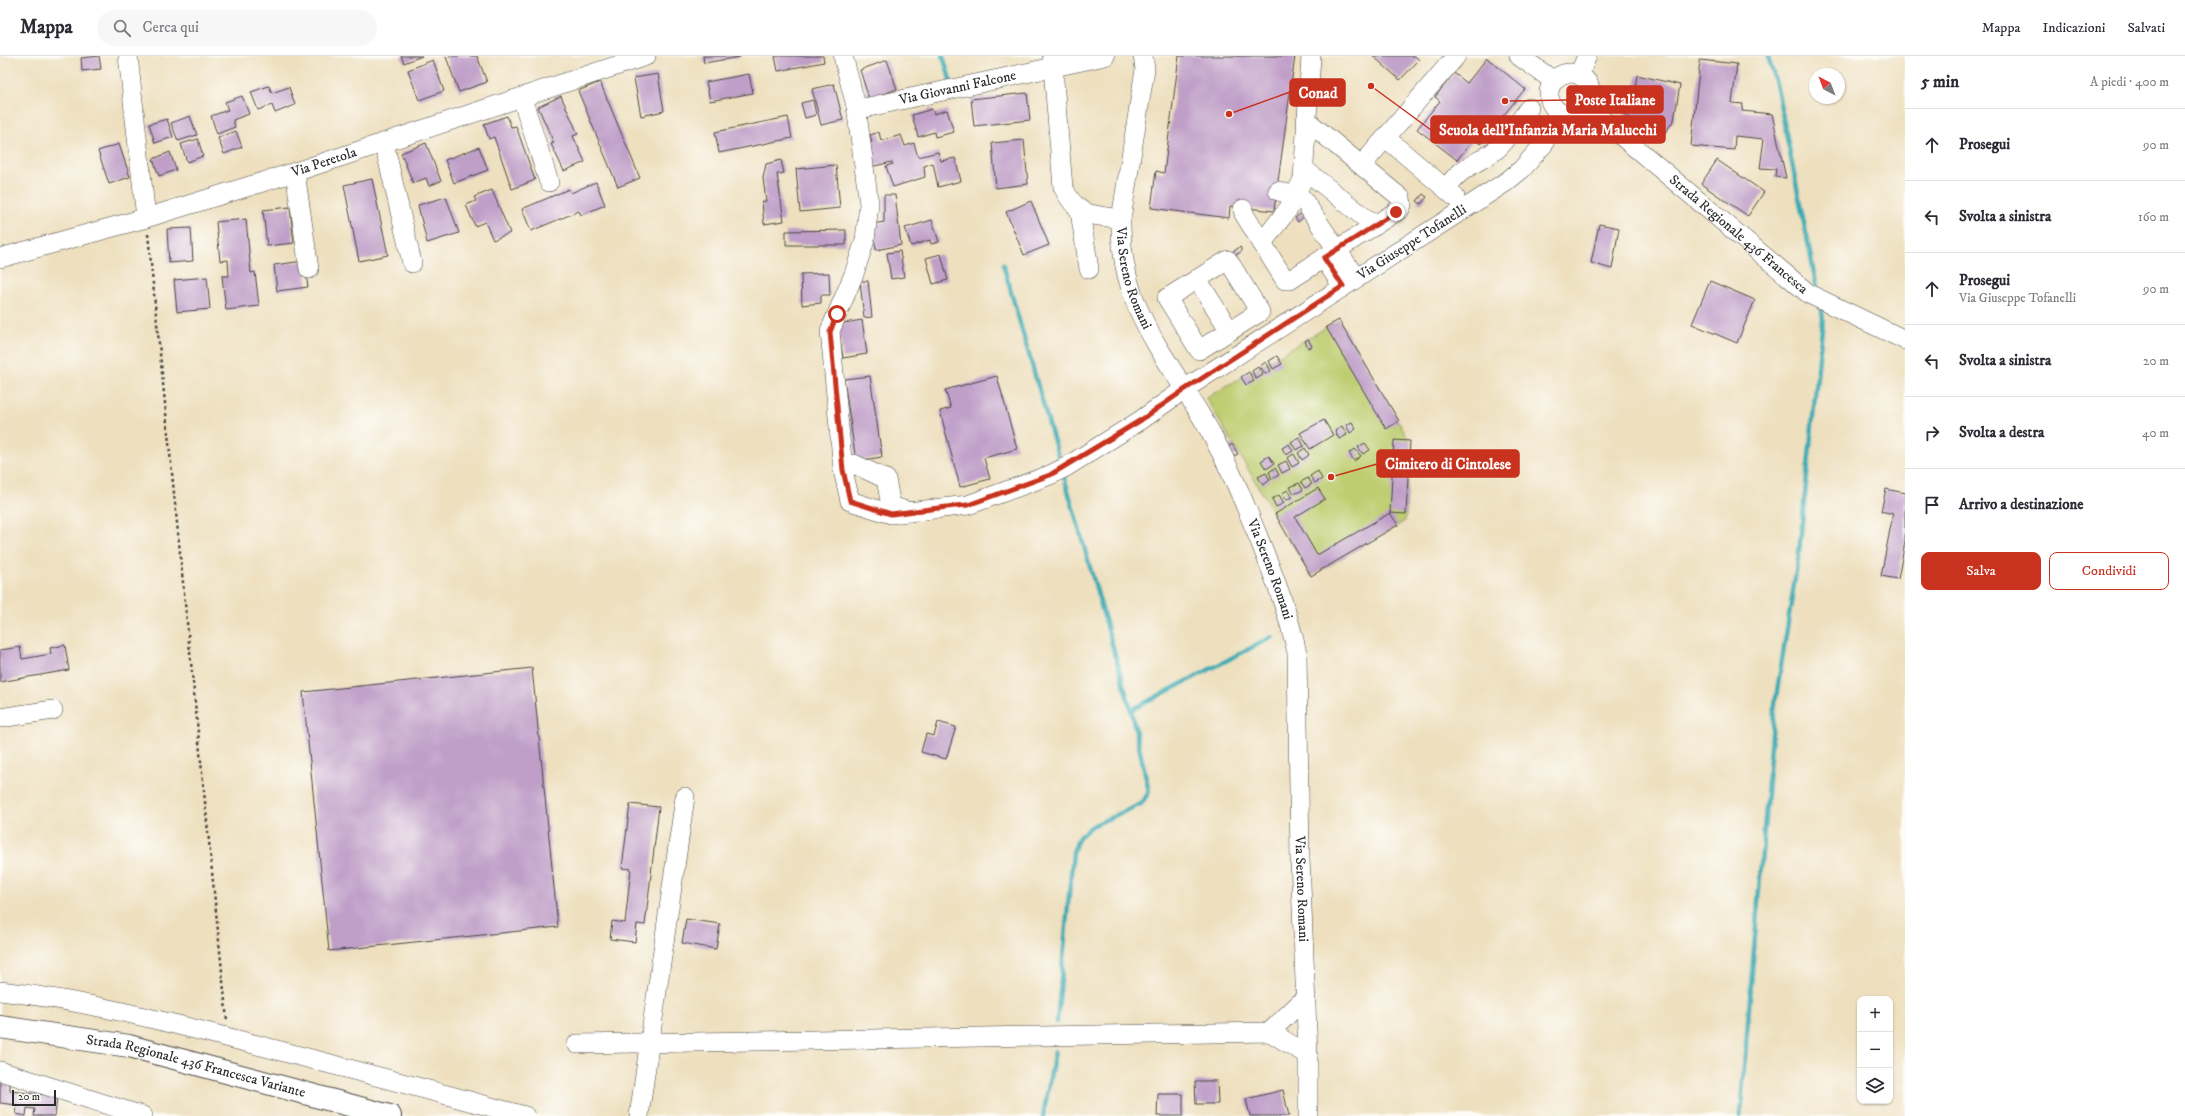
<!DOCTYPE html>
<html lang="it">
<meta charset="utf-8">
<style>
body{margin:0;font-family:"IM FELL DW Pica",serif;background:#f7f7f7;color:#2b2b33}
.controls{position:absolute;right:12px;bottom:12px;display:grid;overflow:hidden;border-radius:8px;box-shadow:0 1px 3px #0004}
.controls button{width:36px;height:36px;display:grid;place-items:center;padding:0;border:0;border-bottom:1px solid #e1e1e2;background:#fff;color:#2b2b33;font:20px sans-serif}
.compass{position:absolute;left:1809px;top:12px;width:36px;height:36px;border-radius:50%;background:#fff;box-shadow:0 1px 3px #0004;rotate:318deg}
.scale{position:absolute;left:12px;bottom:10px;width:44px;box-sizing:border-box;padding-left:4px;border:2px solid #2b2b2b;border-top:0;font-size:11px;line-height:14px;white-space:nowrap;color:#2b2b2b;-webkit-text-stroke:3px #fdfcf7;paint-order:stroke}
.stop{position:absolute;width:12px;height:12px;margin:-9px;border:3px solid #c8321e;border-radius:50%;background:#fff}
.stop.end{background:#c8321e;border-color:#fff;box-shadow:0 1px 4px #0008}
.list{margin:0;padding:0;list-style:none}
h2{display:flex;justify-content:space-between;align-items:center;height:52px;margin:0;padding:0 16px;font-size:17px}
h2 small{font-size:13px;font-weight:400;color:#7c7c81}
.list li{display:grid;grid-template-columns:26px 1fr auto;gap:12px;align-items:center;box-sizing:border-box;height:72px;padding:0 16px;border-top:1px solid #e1e1e2}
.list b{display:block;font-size:15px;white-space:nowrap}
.list p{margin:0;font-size:13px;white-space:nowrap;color:#7c7c81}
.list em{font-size:13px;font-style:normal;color:#7c7c81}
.actions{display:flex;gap:8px;padding:12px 16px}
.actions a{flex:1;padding:9px 0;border:1px solid #c8321e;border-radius:8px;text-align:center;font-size:14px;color:#c8321e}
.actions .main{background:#c8321e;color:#fff}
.icon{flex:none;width:22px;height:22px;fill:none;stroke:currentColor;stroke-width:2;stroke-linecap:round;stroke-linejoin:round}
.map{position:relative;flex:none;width:1905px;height:1060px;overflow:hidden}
header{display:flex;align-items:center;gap:24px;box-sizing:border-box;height:56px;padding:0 20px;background:#fff;border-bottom:1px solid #e1e1e2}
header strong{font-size:19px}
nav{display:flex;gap:22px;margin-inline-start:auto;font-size:14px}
.search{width:280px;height:36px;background:#f7f7f7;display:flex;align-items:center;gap:10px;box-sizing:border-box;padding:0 14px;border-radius:22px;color:#7c7c81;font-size:15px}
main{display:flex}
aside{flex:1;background:#fff}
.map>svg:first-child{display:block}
.green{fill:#becd6f;stroke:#747c4d}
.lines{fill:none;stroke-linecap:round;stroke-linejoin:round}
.stream{stroke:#39aab4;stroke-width:4.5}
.building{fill:#bf9ec8}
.minor-casing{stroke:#484641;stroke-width:20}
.major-casing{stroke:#484641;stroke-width:24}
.path{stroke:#484641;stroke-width:2.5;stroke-dasharray:3 3;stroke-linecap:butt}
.minor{stroke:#fff;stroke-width:19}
.major{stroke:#fff;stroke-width:22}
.route{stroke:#c8321e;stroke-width:5}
.labels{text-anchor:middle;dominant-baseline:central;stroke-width:4;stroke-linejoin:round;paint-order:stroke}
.street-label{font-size:14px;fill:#2b2b2b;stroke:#fdfcf7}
.leader{fill:none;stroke:#c8321e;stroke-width:1.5}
.callout-dot{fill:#c8321e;stroke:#fdfcf7;stroke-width:1.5}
.callout{fill:#c8321e;stroke:#c8321e;stroke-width:1.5}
.callout-label{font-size:15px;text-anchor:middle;font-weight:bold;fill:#fff}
</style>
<header>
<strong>Mappa</strong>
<div class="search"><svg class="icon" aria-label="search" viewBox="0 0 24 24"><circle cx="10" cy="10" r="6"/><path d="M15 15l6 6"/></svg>Cerca qui</div>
<nav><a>Mappa</a><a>Indicazioni</a><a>Salvati</a></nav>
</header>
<main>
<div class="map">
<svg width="1905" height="1060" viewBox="0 0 1905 1060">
<rect width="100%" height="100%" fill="#fdfcf7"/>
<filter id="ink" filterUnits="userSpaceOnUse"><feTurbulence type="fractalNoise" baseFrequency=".025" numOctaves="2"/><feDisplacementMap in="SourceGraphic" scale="8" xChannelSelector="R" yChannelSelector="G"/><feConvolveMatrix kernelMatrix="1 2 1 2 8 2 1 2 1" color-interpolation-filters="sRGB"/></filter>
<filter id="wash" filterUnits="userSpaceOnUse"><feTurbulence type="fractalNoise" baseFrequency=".012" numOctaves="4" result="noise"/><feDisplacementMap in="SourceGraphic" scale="16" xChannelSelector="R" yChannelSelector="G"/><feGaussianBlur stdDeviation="0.9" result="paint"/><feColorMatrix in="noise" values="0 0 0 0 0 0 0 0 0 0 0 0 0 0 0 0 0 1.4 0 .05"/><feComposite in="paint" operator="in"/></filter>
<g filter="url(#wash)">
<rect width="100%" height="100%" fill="#eee0bf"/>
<path class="green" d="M1339,264l71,121 -4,73 -1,7 -94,55 -105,-178z"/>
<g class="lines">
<g class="stream">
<path d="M943,0l8,27"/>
<path d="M1768,0l9,32 41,205"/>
<path d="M1003,208l58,202"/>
<path d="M1063,417l68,237"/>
<path d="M1057,966l16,-170 6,-15 13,-11 49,-22 8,-12 -18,-82 141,-73"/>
<path d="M1043,1060l12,-65"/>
<path d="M1740,1060l34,-406 25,-157 24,-234 -2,-13"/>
</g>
</g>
<g id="blocks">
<g class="building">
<path d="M99,0l2,13 -19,2 -1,-13z"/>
<path d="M401,0h21l-18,7z"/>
<path d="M450,0h27l10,26 -28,10 -13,-35z"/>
<path d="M703,0h37v1l-36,6z"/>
<path d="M775,0h48l1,6 -46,9z"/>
<path d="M1179,0h116l-21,155 -44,-5 -1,12 -78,-10 5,-37 8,2z"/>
<path d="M1373,0h42l4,4 -19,20z"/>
<path d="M1487,2l38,31 -45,55 -6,-5 -17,21 -40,-31 23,-28 -5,-4 19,-24 13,10z"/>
<path d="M433,4l11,31 -25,9 -11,-30z"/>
<path d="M887,4l10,29 -28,10 -9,-29z"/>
<path d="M1700,4l37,4 -5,39 11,1 -1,7 30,3 14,64 -11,-1 1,-8 -16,-1 4,-29 -29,-3 -1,14 -43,-4z"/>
<path d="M658,18l6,37 -23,5 -7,-38z"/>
<path d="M749,18l4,19 -43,8 -4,-19z"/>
<path d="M1637,19l43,10 -6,35 -10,14 -20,-16 -6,6 -16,-11 12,-18z"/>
<path d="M600,26l40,96 -22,9 -40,-96z"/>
<path d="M834,28l9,36 -22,5 -9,-36z"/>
<path d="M269,30l3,7 17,-6 6,18 -20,8 -3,-8 -14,5 -7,-18z"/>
<path d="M1027,37l3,27 -56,6 -3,-27z"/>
<path d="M242,40l7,18 -16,6 2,7 -18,7 -6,-18 17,-6 -3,-8z"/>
<path d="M561,40l17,38 -5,2 12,26 -21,9 -13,-27 3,-1 -16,-36z"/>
<path d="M813,44l3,15 -11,3 -4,-15z"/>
<path d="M932,53l2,5 13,-4 7,22 -19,5 -1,-5 -16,5 -6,-22z"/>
<path d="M190,60l7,19 -19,6 -7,-18z"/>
<path d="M507,60l4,11 5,-1 19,54 -23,9 -18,-52 -5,2 -5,-15z"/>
<path d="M788,61l4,21 -73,15 -4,-21z"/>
<path d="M167,63l6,18 -18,6 -6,-19z"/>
<path d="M236,75l6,16 -18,7 -6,-16z"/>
<path d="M879,76l2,9 20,-6 4,11 9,-3 4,14 20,-5 3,9 14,-3 6,23 -23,6 -5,-24 -9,3 1,11 -32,10 -7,-21 7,-2 -1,-2 -22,5 -5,-23 7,-2 -2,-7z"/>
<path d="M198,83l5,17 -16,6 -6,-18z"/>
<path d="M1024,84l4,44 -32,4 -4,-45z"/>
<path d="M426,87l15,38 -12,5 -3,-8 -13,5 -12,-30z"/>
<path d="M119,88l11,33 -21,7 -11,-33z"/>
<path d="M479,91l9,23 -34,13 -9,-23z"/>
<path d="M170,96l6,18 -17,6 -6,-17z"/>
<path d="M781,104l3,13 -7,1 7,47 -20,3 -2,-22 4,-1 -3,-23 3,-14z"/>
<path d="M1717,104l47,32 -16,24 -47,-32z"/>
<path d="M836,109l4,43 -40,4 -4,-43z"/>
<path d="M372,123l16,76 -29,6 -15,-76z"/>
<path d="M596,126l9,23 -24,10 -2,-4 -48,20 -9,-22 47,-20 2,4z"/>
<path d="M492,134l18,43 -17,7 -8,-18 -10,4 -9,-21 10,-4 -2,-4z"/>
<path d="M1423,138l4,3 -6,7 -4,-3z"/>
<path d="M884,139h11l6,50 -25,5 -4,-26 12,-2z"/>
<path d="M446,141l13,36 -32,10 -9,-38z"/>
<path d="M1031,145l18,44 -25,10 -18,-43z"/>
<path d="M290,151l4,36 -27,3 -4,-36z"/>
<path d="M1303,156l2,4 -7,6 -3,-4z"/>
<path d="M246,163l5,54 4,-1 4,34 -33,4 -4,-34h7l-1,-16 -8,1 -4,-39z"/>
<path d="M932,164l7,22 -8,2 -1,-4 -19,6 -6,-18z"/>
<path d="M1599,168l20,4 -7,41 -21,-6z"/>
<path d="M191,172l2,33 -24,2 -2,-34z"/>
<path d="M846,174v15h-60v-14z"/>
<path d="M1240,191l2,4 -7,5 -3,-4z"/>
<path d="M900,195l4,26 -13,2 -4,-26z"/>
<path d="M941,198l7,26 -15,4 -7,-26z"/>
<path d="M304,205l4,26 -31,4 -3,-26z"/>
<path d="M829,217l1,22h-9v8l-19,2 -1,-31z"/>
<path d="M207,221l3,32 -33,3 -3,-32z"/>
<path d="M860,225h8l4,36 -8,1z"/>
<path d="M1710,225l45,19 -18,43 -45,-19z"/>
<path d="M862,264l5,34 -24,4 -5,-34z"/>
<path d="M1339,264l60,101 -13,8 -60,-102z"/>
<path d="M1308,283l4,7 -4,2 -3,-7z"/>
<path d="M1277,300l5,8 -9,5 -4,-8z"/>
<path d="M1266,306l5,9 -6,3 -5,-8z"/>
<path d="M1258,311l5,8 -7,4 -4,-8z"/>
<path d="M1249,316l5,9 -8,4 -5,-8z"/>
<path d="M870,320l12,81 -26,4 -12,-82z"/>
<path d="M997,320l20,73 -33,9 6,21 -30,8 -20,-76 11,-3 -6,-18z"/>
<path d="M1324,364l9,15 -23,14 -10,-16z"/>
<path d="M1352,366l4,7 -6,4 -4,-8z"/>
<path d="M1342,370l5,9 -8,4 -4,-8z"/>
<path d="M1299,381l5,9 -8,4 -5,-8z"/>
<path d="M1394,384l16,1 -4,73 -16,-1z"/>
<path d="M1365,387l5,7 -7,4 -5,-7z"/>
<path d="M1232,388l6,10 -6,3 -5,-9z"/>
<path d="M1289,388l4,7 -7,4 -4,-7z"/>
<path d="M1305,392l4,7 -7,5 -4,-7z"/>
<path d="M1355,393l6,7 -7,5 -5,-8z"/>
<path d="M1294,398l5,9 -7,4 -5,-9z"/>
<path d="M1269,400l5,8 -8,5 -5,-8z"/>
<path d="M1286,405l4,8 -8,4 -4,-8z"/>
<path d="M1275,412l4,7 -7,4 -3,-7z"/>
<path d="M1318,415l4,8 -7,4 -5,-7z"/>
<path d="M1266,417l4,7 -7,5 -5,-8z"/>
<path d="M1308,422l4,6 -7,4 -4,-6z"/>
<path d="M1299,427l4,7 -9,4 -4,-7z"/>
<path d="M1318,432l7,11 -30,18 22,38 73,-42 8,12 -87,51 -36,-62z"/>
<path d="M1886,433l19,4v49l-7,37 -17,-3 12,-62 -12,-3z"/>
<path d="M1288,434l4,7 -6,3 -4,-7z"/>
<path d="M1279,439l5,8 -8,4 -4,-8z"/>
<path d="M65,589l4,25 -69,12v-32l20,-3 2,12 29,-5 -1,-6z"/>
<path d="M532,612l26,259 -229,24 -26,-259z"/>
<path d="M938,666l18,5 -10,32 -25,-7 5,-18 8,2z"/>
<path d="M630,748l29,3 -14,118 -8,-1 -2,18 -25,-3 2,-18 13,2 6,-54 -9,-1z"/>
<path d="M686,863l34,5 -4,25 -34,-6z"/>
<path d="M0,1022l10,1v12l47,5 -2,20h-21l1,-7 -8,-1 -1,8 -10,-2 1,-9 -17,-2z"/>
<path d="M1195,1025h22l1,23h-22z"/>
<path d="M1283,1034l6,26h-39l-4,-17z"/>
<path d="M1158,1038h25v22h-26z"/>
</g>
</g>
</g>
<g filter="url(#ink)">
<use href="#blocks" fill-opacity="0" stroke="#484641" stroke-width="1"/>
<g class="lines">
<g class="minor-casing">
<g id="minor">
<path d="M128,0l18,162"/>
<path id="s1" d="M843,0l13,50 13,98 -4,36 -11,34 -24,57 13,139 7,31 41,13 77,-9 82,-30 16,-8 75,-47 42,-30 323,-208 16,-13 21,-24 15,-33"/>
<path id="s2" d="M1143,0l2,13 -24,150c-2,90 46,136 87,209 21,37 37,76 53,116 14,35 28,71 36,109l3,206 8,196v61"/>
<path d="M1519,0l35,25"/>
<path d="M1052,1l11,130c15,31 27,27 58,32"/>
<circle cx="1570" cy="38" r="21"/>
<path d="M1579,19l8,-19"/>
<path d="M522,42l27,84"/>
<path id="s3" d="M856,50l8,2 241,-52"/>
<path id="s4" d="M1587,51l222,187 96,46"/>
<path d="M1386,82l69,59"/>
<path d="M384,87l28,120"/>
<path d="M1362,109l94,-109"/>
<path d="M1304,113l71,57"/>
<path d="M295,116l14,97"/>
<path d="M1447,133c10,-21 33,-26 50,-40 12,-11 22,-28 32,-41"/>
<path d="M1278,135l24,7 54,80"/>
<path d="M1243,153l1,5 41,66h5l110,-71 2,-4 -1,-7 -95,-78"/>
<path d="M1080,156l9,57"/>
<path d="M1262,187l27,-35 14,-29 8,-123"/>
<path id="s5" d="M0,202l146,-40 149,-46 351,-116"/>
<path d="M1324,202l19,29"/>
<path d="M1228,204l32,52 -61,38 -32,-52z"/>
<path d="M1197,223l33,52"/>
<path d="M843,414l11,-6 32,15 5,27 19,6"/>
<path d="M0,662l53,-8"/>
<path d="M0,935c73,8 143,25 214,43 104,26 207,54 311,82"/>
<path d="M1270,976l36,-35"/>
<path d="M577,988l693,-12 38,23"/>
<path d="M0,1015l143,45"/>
<path d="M639,1060l46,-319"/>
</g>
</g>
<g class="major-casing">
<g id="major">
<path id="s6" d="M0,971l129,19 261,70"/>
</g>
</g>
<path class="path" d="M148,178l79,787"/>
<use href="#minor" class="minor"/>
<use href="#major" class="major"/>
</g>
</g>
<g class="lines" filter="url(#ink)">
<path class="route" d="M837,258l-7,18 13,138 7,31 41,13 64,-8 13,-1 82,-30 91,-55 43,-30 159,-104 -19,-28 72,-46"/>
</g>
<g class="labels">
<g class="street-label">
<text stroke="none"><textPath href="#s3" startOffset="104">Via Giovanni Falcone</textPath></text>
<text stroke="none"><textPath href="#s5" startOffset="338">Via Peretola</textPath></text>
<text stroke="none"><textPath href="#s4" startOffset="198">Strada Regionale 436 Francesca</textPath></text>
<text stroke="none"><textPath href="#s1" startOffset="1094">Via Giuseppe Tofanelli</textPath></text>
<text stroke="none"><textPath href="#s2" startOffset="226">Via Sereno Romani</textPath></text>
<text stroke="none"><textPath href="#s2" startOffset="550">Via Sereno Romani</textPath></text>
<text stroke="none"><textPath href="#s2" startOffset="874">Via Sereno Romani</textPath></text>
<text stroke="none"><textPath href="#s6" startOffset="200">Strada Regionale 436 Francesca Variante</textPath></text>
</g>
</g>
<path class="leader" d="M1229 58L1290 36M1505 45L1567 44M1371 30L1431 74M1331 421L1377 408"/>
<g class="callout-dot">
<circle cx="1229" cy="58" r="4"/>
<circle cx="1505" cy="45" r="4"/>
<circle cx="1371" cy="30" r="4"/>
<circle cx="1331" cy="421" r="4"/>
</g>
<g class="callout">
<rect x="1290" y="23" width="55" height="27" rx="4"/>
<rect x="1567" y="30" width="96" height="27" rx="4"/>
<rect x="1431" y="60" width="234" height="27" rx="4"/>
<rect x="1377" y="394" width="142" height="27" rx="4"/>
</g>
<g class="callout-label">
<text x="1318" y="42">Conad</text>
<text x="1615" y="49">Poste Italiane</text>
<text x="1548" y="79">Scuola dell'Infanzia Maria Malucchi</text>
<text x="1448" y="413">Cimitero di Cintolese</text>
</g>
</svg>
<div class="controls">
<button>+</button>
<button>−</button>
<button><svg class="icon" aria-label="layers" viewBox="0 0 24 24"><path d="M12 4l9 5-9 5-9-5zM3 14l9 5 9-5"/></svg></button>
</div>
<svg class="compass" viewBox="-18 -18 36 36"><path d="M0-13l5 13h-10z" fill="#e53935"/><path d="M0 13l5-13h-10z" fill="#7c7c81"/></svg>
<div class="scale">20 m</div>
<div class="stop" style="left:837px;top:258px"></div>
<div class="stop end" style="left:1396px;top:156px"></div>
</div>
<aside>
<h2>5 min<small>A piedi · 400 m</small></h2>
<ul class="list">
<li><svg class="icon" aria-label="ahead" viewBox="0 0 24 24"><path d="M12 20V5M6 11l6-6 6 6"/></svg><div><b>Prosegui</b></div><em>90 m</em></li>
<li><svg class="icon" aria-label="left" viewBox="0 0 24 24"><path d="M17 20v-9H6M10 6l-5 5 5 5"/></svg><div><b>Svolta a sinistra</b></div><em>160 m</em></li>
<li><svg class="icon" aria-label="ahead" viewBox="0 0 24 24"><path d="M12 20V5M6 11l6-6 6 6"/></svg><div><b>Prosegui</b><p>Via Giuseppe Tofanelli</p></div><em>90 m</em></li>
<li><svg class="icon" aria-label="left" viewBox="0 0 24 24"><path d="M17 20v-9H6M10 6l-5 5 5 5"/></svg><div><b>Svolta a sinistra</b></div><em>20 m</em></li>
<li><svg class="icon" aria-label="right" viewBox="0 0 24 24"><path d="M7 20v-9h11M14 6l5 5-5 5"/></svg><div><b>Svolta a destra</b></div><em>40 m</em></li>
<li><svg class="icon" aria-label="arrive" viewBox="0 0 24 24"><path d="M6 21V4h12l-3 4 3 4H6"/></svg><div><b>Arrivo a destinazione</b></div></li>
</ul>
<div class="actions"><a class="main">Salva</a><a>Condividi</a></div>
</aside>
</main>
